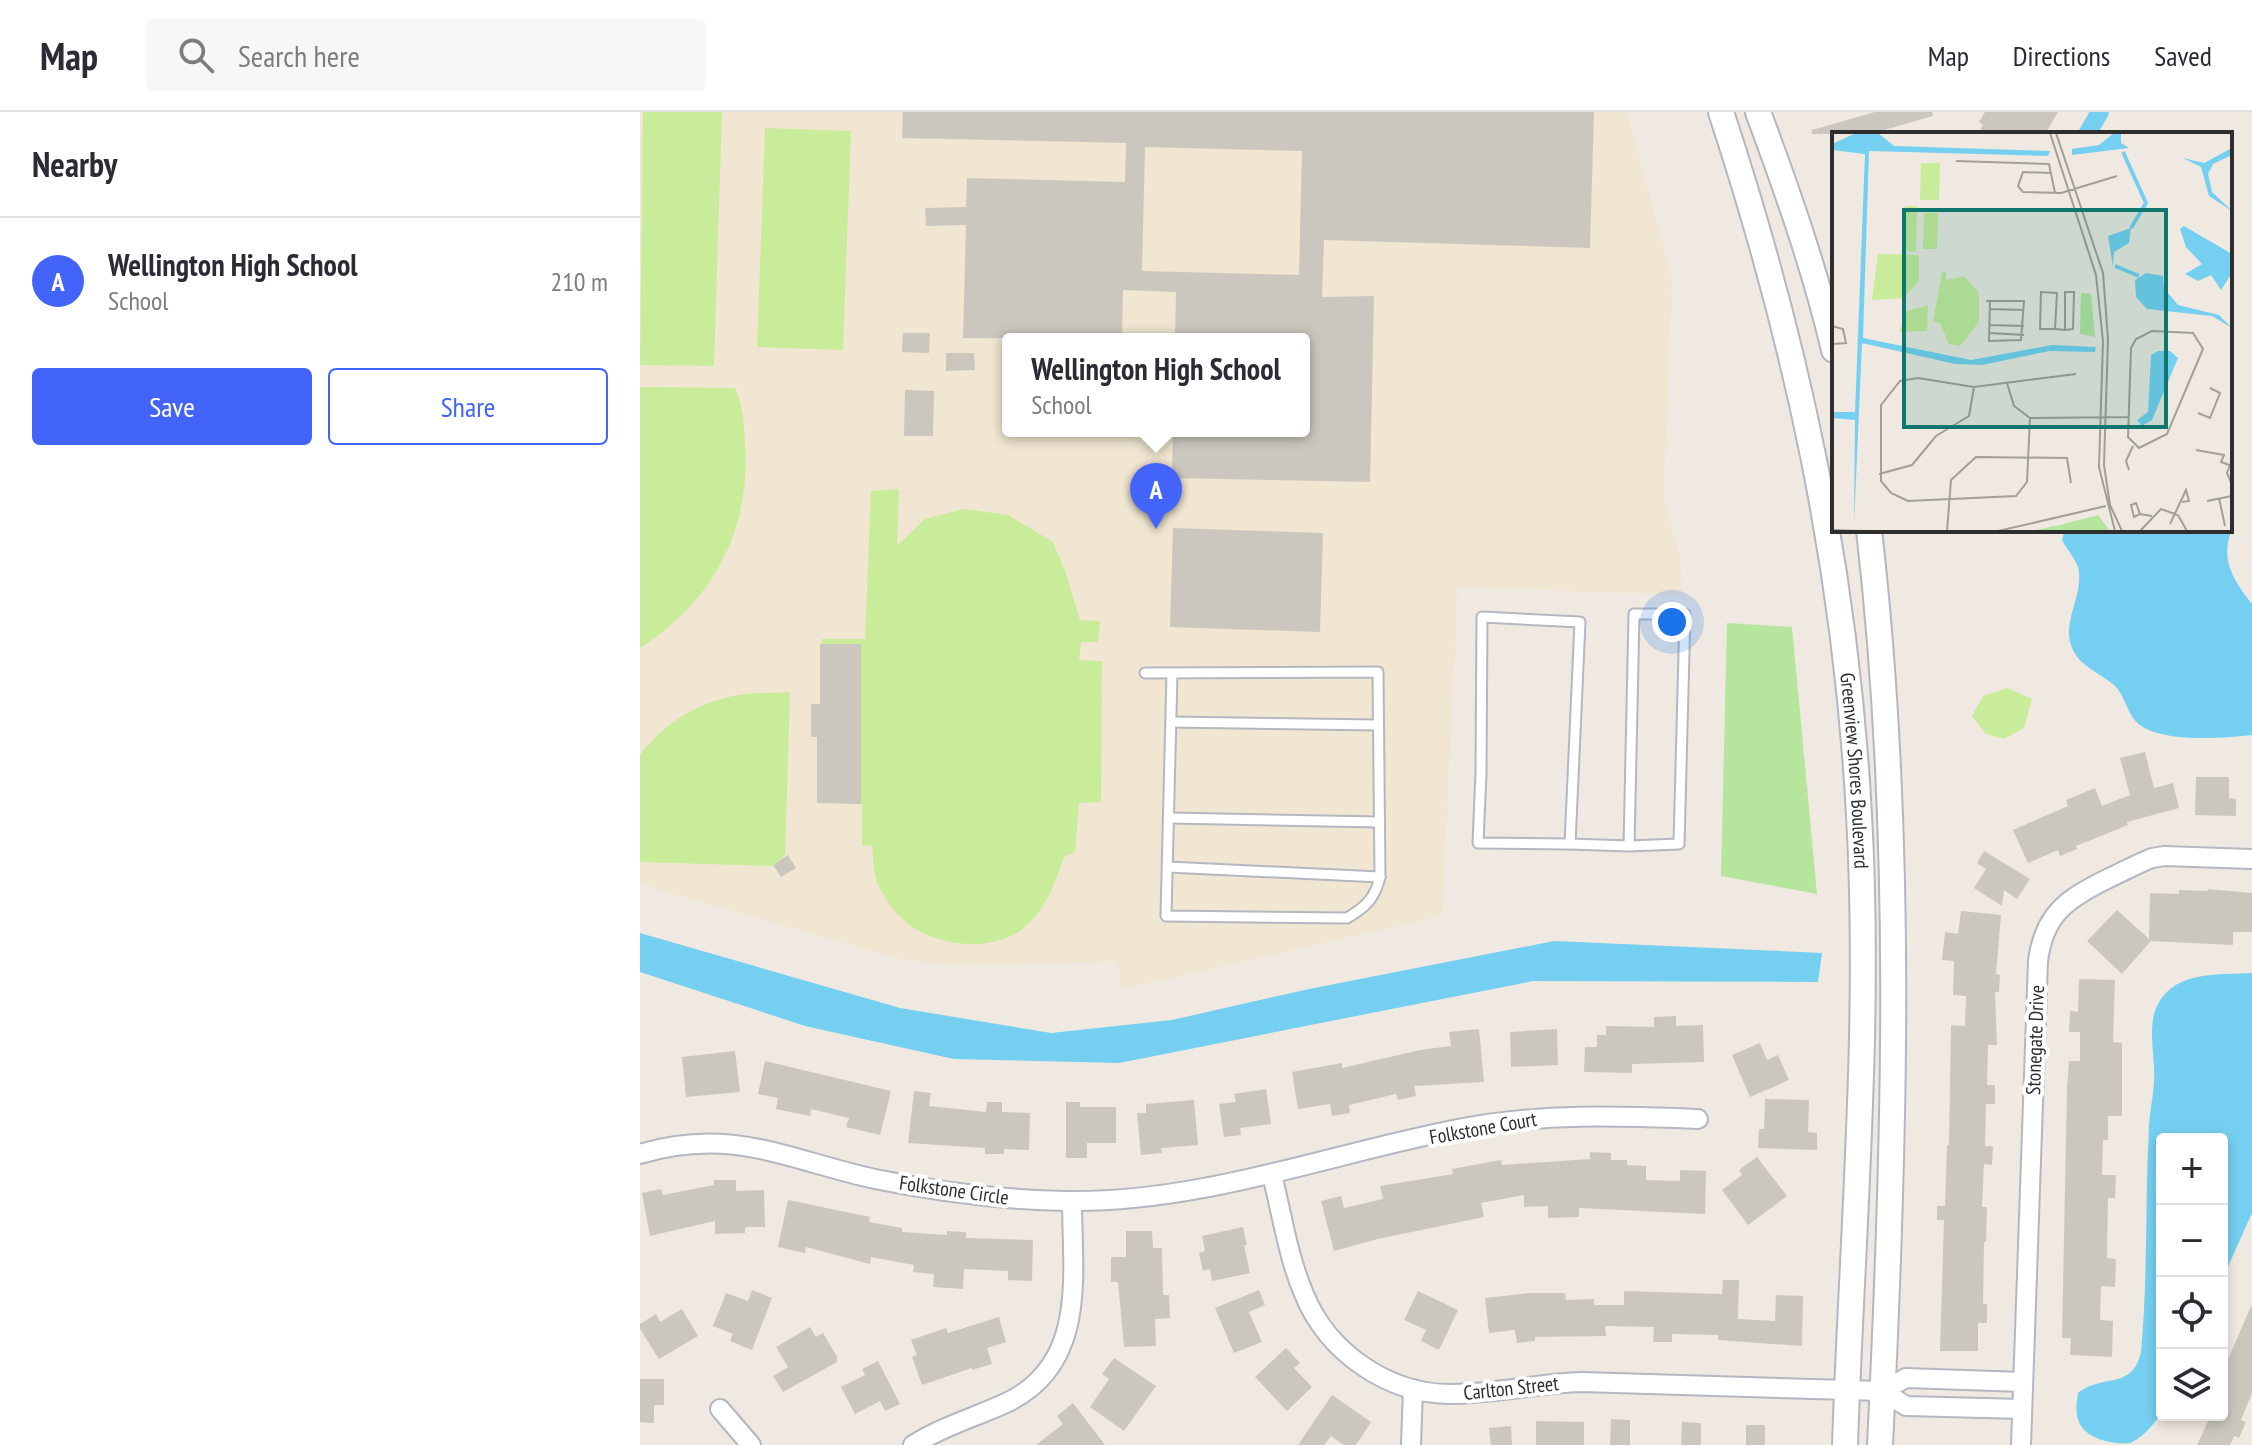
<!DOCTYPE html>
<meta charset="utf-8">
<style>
body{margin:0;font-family:"PT Sans Narrow",sans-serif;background:#f7f7f7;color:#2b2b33}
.controls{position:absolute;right:24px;bottom:24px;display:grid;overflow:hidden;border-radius:8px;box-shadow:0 4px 12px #0003}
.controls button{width:72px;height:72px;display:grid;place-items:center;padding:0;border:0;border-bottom:2px solid #e1e1e2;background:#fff;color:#2b2b33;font:40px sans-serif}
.you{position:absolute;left:1032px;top:510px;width:28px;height:28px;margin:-20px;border:6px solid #fff;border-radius:50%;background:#1a73e8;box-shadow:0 0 0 12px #1a73e833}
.badge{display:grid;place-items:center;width:52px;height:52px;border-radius:50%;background:#4264fb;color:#fff;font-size:26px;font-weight:700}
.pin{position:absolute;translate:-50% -66px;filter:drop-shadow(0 2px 4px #0008)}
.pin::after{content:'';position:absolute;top:42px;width:28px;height:24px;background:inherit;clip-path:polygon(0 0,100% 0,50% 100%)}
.popup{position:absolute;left:362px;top:221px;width:308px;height:104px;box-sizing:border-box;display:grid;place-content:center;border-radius:8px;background:#fff;filter:drop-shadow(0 2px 6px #0005);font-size:26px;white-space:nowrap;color:#7c7c81}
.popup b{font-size:30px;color:#2b2b33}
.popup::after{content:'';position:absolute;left:50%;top:100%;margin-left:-16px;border:16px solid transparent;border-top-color:#fff}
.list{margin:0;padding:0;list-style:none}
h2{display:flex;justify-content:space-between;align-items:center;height:104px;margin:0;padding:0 32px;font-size:34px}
h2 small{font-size:26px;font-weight:400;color:#7c7c81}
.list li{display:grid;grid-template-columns:52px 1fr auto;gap:24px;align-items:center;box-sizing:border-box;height:128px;padding:0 32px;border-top:2px solid #e1e1e2}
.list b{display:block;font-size:30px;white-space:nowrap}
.list p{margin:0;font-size:26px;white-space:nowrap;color:#7c7c81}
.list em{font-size:26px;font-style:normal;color:#7c7c81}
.actions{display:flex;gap:16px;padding:24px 32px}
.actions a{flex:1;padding:18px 0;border:2px solid #4264fb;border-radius:8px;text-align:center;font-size:28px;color:#4264fb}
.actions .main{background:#4264fb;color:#fff}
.icon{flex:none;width:44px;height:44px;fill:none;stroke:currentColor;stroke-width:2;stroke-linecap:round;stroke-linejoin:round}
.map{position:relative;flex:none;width:1612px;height:1333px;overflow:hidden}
header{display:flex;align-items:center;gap:48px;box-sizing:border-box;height:112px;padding:0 40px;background:#fff;border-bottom:2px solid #e1e1e2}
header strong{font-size:38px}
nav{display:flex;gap:44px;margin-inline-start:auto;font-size:28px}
.search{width:560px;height:72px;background:#f7f7f7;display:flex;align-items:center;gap:20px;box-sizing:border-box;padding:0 28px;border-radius:8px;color:#7c7c81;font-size:30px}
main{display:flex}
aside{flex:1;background:#fff}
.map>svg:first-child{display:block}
.education{fill:#f0e6d1;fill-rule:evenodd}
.green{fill:#b6e59e}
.pitch{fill:#c9ec9a}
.water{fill:#75cff0}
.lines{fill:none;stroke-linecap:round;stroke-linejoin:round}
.canal{stroke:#75cff0;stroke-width:18}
.building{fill:#cbc7bf;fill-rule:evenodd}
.lane-casing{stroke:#b4b7c1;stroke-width:13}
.street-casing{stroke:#b4b7c1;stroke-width:22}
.secondary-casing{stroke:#b4b7c1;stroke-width:28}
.lane{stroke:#fff;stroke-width:9}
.street{stroke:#fff;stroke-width:18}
.secondary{stroke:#fff;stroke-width:24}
.labels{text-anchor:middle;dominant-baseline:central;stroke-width:8;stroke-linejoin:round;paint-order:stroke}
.street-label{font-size:20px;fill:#2e2e2e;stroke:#fff}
.inset-river{fill:none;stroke:#75cff0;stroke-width:4}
.inset-road{fill:none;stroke:#a29e99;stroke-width:2}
.view{fill:#0f766e;fill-opacity:0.15;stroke:#0f766e;stroke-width:4}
.inset-edge{fill:none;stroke:#2e2e2e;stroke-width:4}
</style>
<header>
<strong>Map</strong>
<div class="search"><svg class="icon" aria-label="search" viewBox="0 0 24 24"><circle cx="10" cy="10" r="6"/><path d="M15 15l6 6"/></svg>Search here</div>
<nav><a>Map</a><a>Directions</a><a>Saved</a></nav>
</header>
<main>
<aside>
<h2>Nearby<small></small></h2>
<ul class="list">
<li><span class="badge">A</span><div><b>Wellington High School</b><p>School</p></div><em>210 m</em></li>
</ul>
<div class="actions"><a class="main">Save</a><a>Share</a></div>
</aside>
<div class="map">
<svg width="1612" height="1333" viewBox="0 0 1612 1333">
<rect width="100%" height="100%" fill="#efe9e1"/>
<path class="education" d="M0,0h987l45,166 -8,220 17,61 1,36 -224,-8 -16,329 -319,73 -6,-28 -159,5 -58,-7 -260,-75zM368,227h296v92h-296z"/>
<path class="green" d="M1087,511l65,4 25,267 -96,-18z"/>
<g class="pitch">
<path d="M3,0h79l-8,254 -74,-1z"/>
<path d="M125,16l86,3 -8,219 -86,-3z"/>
<path d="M0,275l95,1c8,17 9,37 10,55 6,88 -32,158 -105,205z"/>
<path d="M259,377l-2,57 28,-27 39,-10 44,6 45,27 12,29 15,49 20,1 -2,21h-17l-2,18 23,1 -1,141 -22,1 -4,49 -11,5c-9,26 -17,50 -38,69 -13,13 -40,19 -58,18 -43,-3 -73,-21 -91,-62 -4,-11 -4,-25 -5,-37l-10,1v-42l-45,-3 5,-162h43l6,-148z"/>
<path d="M1367,576l25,11 -8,29 -20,11 -18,-5 -14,-18 11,-20z"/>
<path d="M144,580l6,1 -5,162 -12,11 -133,-4v-107c27,-35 63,-56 107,-61 12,-2 25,0 37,-2z"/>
</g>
<g class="water">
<path d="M1590,401l4,11c-15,33 -3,53 18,80v131c-28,3 -100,10 -119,-17 -7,-10 -9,-23 -18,-32 -15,-14 -37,-19 -44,-41 -8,-24 11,-48 8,-73 -1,-11 -12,-22 -17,-32l3,-10h165z"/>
<path d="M0,821l260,75 151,25 121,-13 137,-31 245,-48 268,12 -4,29 -285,-1 -414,82 -165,-4 -149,-33 -165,-54z"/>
<path d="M1612,861v240l-30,67v-141h-60v273c-8,12 -18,25 -32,31 -19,2 -47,-5 -52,-24 -3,-9 -1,-18 0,-26 25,-20 54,-2 63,-41 7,-76 4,-151 8,-227 1,-14 4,-28 5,-42 2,-24 -8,-57 4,-79 18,-34 62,-29 94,-31z"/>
</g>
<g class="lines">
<path class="canal" d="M1447,22l13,-22"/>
</g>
<g class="building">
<path d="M263,0h691l-4,136 -266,-8 -2,57 52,-1 -4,186 -198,-4 1,-47h131v-92h-129l1,-47 -53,-2 -1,49 -159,-1 3,-113 -40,1 -1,-18 41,-1 1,-29 158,4 1,-39 -224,-5zM505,35l157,4 -3,124 -157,-4z"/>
<path d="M1235,0h57l1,4 -63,18h-58v-4z"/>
<path d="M1345,0h73l-13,22h-67l5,-9 -4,-3z"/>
<path d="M263,221h27l-1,20 -27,-1z"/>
<path d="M306,241h28l1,17 -29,1z"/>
<path d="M265,278l29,1 -1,45h-29z"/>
<path d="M533,416l150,5 -3,99 -150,-5z"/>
<path d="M180,532h41v160l-44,-1v-66h-6v-33h9z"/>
<path d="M1505,640l9,36 19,-5 6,25 -52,14 1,3 -52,21 1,3 -17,7 -2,-6 -30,13 -15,-33 55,-24 -2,-6 29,-12 7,18 28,-11 -10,-37z"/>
<path d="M1556,665h33v21l7,1v17l-41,-1z"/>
<path d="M1344,739l46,28 -13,20 -13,-9 -2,16 -28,-18 12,-19 -9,-6z"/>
<path d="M148,743l8,13 -15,9 -8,-12z"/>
<path d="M1568,777l44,4v39h-19v13l-82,-4 -29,33 -35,-33 30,-31 32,29 1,-46 29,1v-4l29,1z"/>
<path d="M1321,799l40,4 -5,59 4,1 -1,17h-4l2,53h-9l-1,40h8v19h-9l-1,42h8l-1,19 -8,-1 -2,43h5l-1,35h-2l-1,62h4v19h-9v28h-38l4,-131h-7v-14h8l2,-61h2l2,-120 14,1 1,-30 -13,-1 1,-34 -12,-1 3,-28 13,2z"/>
<path d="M1439,867l36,1 -2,62 9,1v73h-14v24h-5l-1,35h14l-1,23h-7l-1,60 9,1 -1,28 -14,-1 -1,34 13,1 -1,36 -42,-2 1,-17h-9l5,-250 2,-27h11v-29h-11l1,-21 8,1z"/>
<path d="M1036,904v10l27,-1 1,37 -72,2v9l-48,-1 1,-25h12v-12h9v-9l48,1v-10z"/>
<path d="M839,917l5,53 -70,4 2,10 -18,4 -2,-6 -47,11 1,8 -18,3 -2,-12 -32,5 -6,-37 50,-9v5l78,-18 31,-4 -2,-14z"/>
<path d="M917,917l1,36 -47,2 -1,-35z"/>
<path d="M1120,931l7,17 11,-5 11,25 -39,17 -18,-42z"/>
<path d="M95,939l5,41 -54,5 -4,-40z"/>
<path d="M125,949l126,30 -11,44 -34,-8 3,-9 -38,-9 -1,7 -34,-7 2,-11 -20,-4z"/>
<path d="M626,977l5,35 -31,4 1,7 -17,2 -5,-33 17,-2 -2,-8z"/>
<path d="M274,979l17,2 -2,13 57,6 1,-10h15v10l28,1 -1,37 -25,-1v5h-19v-6l-77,-5z"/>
<path d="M1125,987l44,1 -1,32 9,1v17l-59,-2 1,-19h5z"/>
<path d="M554,988l4,45 -37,3 1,5 -21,2 -4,-42h9v-9z"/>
<path d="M426,990h14v5h36v36h-29v15h-21z"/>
<path d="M950,1040l21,1v7h16v5l19,1v14l34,1v-11l26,1 -1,43 -126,-6v9l-31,1v-12l-24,1v-12l-43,8 3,14 -106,22 -44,12 -13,-50 20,-5 3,12 39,-9 -3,-13 73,-12 -1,-5 49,-9 1,5 88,-6z"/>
<path d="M1117,1045l30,39 -39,29 -26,-35 20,-15 -3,-5z"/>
<path d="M74,1068h22v11l28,-1 1,37h-20v6l-30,1v-13l-65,15 -8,-43 19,-4 2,6 51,-10z"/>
<path d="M148,1088l82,17 -1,5 33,6v4l45,3v-4l19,1v6l67,2 -1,41 -24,-1v-9l-44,-2 -1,20 -30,-2 1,-13 -21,-2 1,-7 -43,-8 -1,7 -64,-17 -1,6 -27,-6z"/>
<path d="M603,1115l4,18h-3l6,28 -38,8 -2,-12 -7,2 -4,-18 6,-2 -3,-15z"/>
<path d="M486,1119h26l1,17h9l1,47h6l1,23 -15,1 1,27 -32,1 -6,-65h-7v-25h15z"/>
<path d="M1083,1168h16l-1,39 37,2 1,-26 27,1 -1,50 -84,-6v-5l-46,-1v8h-19l1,-15 -49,-1 1,10 -71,1v4l-18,2 -2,-13 -26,3 -4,-35 45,-5h35l1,7 28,-1v6h30v-14l98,3z"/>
<path d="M112,1178l20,8 -20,52 -22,-9 3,-7 -20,-8 13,-33 22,8z"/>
<path d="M619,1178l6,15 -16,7 13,30 -28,11 -19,-45z"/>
<path d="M778,1179l40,19 -19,40 -18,-9 5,-11 -22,-10z"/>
<path d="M1612,1192v89l-11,27 5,2 -7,16 -5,-2 -4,9h-33l14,-30h11v-42z"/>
<path d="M42,1197l16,27 -39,23 -19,-30v-5l16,-10 4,8z"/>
<path d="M359,1205l7,25 -19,6 5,16 -20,6v-2l-50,17 -10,-28 5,-2 -6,-15 35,-12 2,5z"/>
<path d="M170,1215l6,10 7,-4 14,24v5l-54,30 -10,-16 15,-9 -12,-20z"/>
<path d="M646,1236l14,15 -6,5 18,19 -25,24 -32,-34z"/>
<path d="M474,1246l42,28 -32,45 -34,-24 19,-28 -7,-5z"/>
<path d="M238,1249l22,43 -15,7 -5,-10 -25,13 -14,-27 24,-12 -3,-6z"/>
<path d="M0,1267h24v26h-10v18l-14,-1z"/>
<path d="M692,1283l39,27 -15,23h-12l-13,-9 -7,9h-26z"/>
<path d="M433,1291l32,42h-69l27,-21 -6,-8z"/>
<path d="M971,1307l19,1v25h-20z"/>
<path d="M896,1309l48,1v23h-48z"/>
<path d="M1042,1310l19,1v22h-20z"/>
<rect x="1106" y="1313" width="19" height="20"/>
<path d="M871,1314l1,19h-21l-2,-17z"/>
</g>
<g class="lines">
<g class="lane-casing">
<g id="lane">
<path d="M842,505l98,5 -10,222 -92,-1 3,-70z"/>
<path d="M505,561l233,-1 2,205c-5,21 -14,30 -33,41l-181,-2 6,-243"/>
<path d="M531,610l207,3"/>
<path d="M529,706l210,4"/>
<path d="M930,732l59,2 50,-2 6,-230h-51l-5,232"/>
<path d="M528,755l212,10"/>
</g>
</g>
<g class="street-casing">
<g id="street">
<path d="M0,1042c92,-28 148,6 235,25 64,13 127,21 192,22 137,2 264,-48 396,-73 79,-15 156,-12 235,-9"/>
<path d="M632,1063c10,39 16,82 32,119 24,59 85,101 149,100 43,0 86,-11 129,-12l300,9 24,-13 117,4"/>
<path d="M1242,1279l24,15 116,3"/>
<path d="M80,1297l31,36"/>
<path d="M273,1333c30,-19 63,-28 95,-43 80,-39 64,-128 64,-201"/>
<path d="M771,1333l2,-56"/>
<path d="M1381,1333l17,-484c6,-47 29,-62 69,-82 15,-7 30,-15 45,-21l12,-2 88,3"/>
</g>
</g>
<g class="secondary-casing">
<g id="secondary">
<path id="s1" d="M1081,0c76,231 125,459 138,703 12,209 -7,420 -14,630"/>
<path d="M1118,0c29,78 57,157 76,238"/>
<path d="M1229,418c35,304 26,610 11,915"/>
</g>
</g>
<use href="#lane" class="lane"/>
<use href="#street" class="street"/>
<use href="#secondary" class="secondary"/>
</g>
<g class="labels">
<g class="street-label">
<text stroke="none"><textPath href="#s1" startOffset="674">Greenview Shores Boulevard</textPath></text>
<text transform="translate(1395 928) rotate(-88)">Stonegate Drive</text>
<text transform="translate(843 1016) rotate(-10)">Folkstone Court</text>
<text transform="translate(314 1078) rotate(8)">Folkstone Circle</text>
<text transform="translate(871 1276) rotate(-6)">Carlton Street</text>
</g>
</g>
<g transform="translate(1192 20)">
<rect width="400" height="400" fill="#efe9e1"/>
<path d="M249,161l10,1 4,43 -15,-3zM266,383l12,16h-79l29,-6z" fill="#b6e59e"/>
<path d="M89,31h19l-1,37h-19zM73,74h12l-1,46 -13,-1zM92,81h14l-1,36h-14zM46,122l41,1v26l-16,17 -31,2zM110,140h4v8l18,-4 15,17v29l-19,24 -11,-2 -9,-21 -7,-1zM96,173l-1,26 -28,1 8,-21z" fill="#c9ec9a"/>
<path d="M24,1h22l16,13 156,5 -2,5 -179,-5 -6,187 108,22 81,-15 44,2 -1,5 -46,-1 -67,14 -27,-1 -93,-21 -8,181 1,-104 -23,-2v-6h23l10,-258 -33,-4v-6zM282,1h7v10l8,5 -57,7v-6l27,-4zM400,16v7l-19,9 -5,10 4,18 20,19 -23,-15 -8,-29 -18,-9 21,5zM352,94l48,28v19l-11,17 -10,-15 -13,6 -13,-7 17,-10 -16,-17 -6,-18zM299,96l-2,15 -15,9 -1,15 -5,-31zM314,141l17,3 1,12 14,17 41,10 13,13 -20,-12 -65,-7 -11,-12 -1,-17zM326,219h12l8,7 -26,62 -10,6 -5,-6 11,-8 3,-57z" fill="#75cff0"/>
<path class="inset-river" d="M291,20l23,51 -15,25M283,134l24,10"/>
<path class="inset-road" d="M218,1l46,142 7,66 -4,126 16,64M224,1l47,140 5,66 -4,126 6,40 12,26M124,29l93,3 6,29M219,41l-28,-1 -5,14 5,6 38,1 56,-17M209,160l16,1 -2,36h-15zM154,169h38l-3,39 -32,1 1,-40M158,177l34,1M158,193l34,1M0,194l11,3 3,14 -14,1M223,197l10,1 8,-1 1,-37h-9v38M320,199l41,2 10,16 -36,85 -28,14 -11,-11 3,-89 5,-9zM158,201l34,2M175,251l7,23 16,12 99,-1M366,281l12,5 10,-25 -10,-5M198,286l-3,64 -11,14 -108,5 -17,-8 -10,-12v-76l19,-24 18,-3 56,9 102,-13M364,318l28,5 -3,7 8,3M400,328l-5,13 5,12M297,338l-3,-9 7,-15M47,342l33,-9 24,-29 33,-20 5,-29M387,366l6,28M375,369l25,-5M308,382l-6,3 -3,-12 5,-2 4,11 12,2M338,392l16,-34 3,11 -7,1M0,398l30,1M115,399l4,-51 25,-23 91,1 4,25M166,399l108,-25M308,399l21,-22 17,6 9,16"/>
<path class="view" d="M72,78h262v217h-262z"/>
<rect width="400" height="400" class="inset-edge"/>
</g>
</svg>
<div class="controls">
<button>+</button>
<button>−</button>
<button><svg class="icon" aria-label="locate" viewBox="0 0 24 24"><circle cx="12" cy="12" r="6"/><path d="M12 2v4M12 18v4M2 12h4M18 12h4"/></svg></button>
<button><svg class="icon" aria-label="layers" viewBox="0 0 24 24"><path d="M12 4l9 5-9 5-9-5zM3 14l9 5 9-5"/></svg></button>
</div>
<div class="you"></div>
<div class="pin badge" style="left:516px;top:417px">A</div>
<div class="popup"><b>Wellington High School</b>School</div>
</div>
</main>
